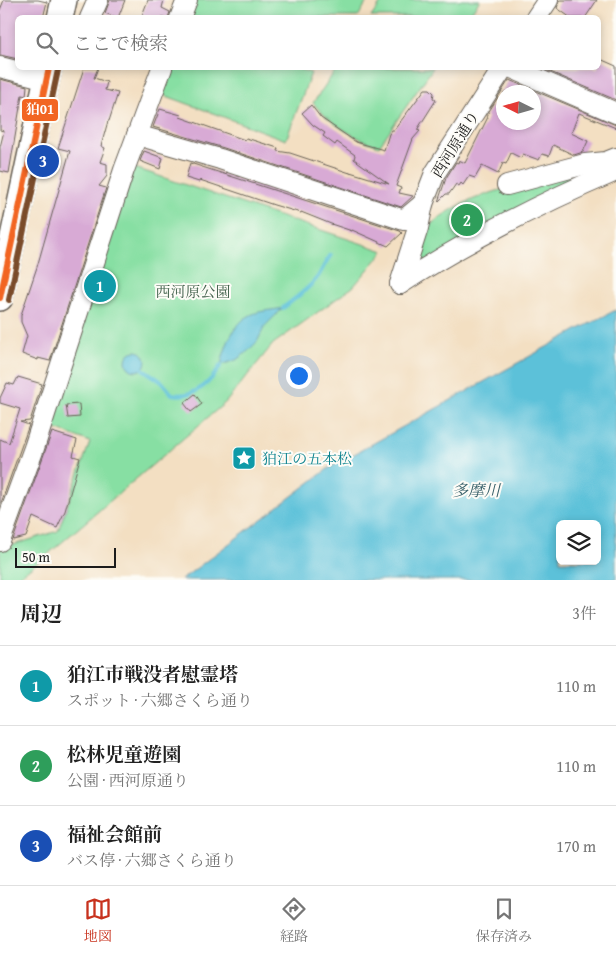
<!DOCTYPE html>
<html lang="ja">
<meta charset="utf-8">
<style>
body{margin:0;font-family:"Gentium Book Plus","Noto Serif JP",serif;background:#f6f6f6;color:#222}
.controls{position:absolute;right:15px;bottom:15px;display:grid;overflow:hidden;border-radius:8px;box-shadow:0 2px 8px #0003}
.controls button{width:45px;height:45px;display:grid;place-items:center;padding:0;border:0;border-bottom:1px solid #e0e0e0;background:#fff;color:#222;font:25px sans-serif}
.compass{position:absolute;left:496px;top:85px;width:45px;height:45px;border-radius:50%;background:#fff;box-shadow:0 2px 8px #0003;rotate:275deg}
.scale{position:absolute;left:15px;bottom:12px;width:101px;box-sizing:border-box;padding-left:5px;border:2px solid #1c1c1c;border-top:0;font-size:14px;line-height:18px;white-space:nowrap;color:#1c1c1c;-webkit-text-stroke:4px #fdfcf7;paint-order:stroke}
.you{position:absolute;left:298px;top:375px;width:18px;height:18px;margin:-12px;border:4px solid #fff;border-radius:50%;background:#1a73e8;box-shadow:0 0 0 8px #1a73e833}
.badge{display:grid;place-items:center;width:32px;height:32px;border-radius:50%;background:#c8321e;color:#fff;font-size:16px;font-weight:700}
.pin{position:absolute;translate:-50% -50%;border:2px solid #fff;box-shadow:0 1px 5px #0006}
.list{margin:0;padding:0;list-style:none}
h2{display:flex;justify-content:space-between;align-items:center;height:65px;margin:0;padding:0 20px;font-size:21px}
h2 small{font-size:16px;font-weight:400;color:#767676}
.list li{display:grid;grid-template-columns:32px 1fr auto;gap:15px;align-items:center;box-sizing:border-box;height:80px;padding:0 20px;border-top:1px solid #e0e0e0}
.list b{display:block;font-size:19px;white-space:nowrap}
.list p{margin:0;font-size:16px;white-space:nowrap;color:#767676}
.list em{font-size:16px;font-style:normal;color:#767676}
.icon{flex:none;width:28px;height:28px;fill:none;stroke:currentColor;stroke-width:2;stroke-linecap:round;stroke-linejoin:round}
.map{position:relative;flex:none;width:616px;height:580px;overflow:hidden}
.search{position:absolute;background:#fff;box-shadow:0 2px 8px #0003;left:15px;right:15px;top:15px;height:55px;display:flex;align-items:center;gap:12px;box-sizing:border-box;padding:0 18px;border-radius:8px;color:#767676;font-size:19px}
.sheet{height:305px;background:#fff}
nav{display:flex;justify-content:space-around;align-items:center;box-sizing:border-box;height:70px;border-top:1px solid #e0e0e0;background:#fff;font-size:14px;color:#767676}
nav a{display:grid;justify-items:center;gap:2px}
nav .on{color:#c8321e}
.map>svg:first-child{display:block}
.green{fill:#87dfa3;stroke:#527e60}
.water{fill:#5bc1d9;stroke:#3c6e7a;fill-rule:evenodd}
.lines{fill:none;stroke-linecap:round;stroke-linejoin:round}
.stream{stroke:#5bc1d9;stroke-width:4}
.building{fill:#d8aad5;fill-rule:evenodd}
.minor-casing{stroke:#676056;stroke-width:22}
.major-casing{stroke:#676056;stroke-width:28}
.minor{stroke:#fff;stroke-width:20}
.major{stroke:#fff;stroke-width:25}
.bus-1-casing{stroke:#fdfcf7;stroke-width:10}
.bus-2-casing{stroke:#fdfcf7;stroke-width:10}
.bus-1{stroke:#f26522;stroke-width:6}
.bus-2{stroke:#7a4b2a;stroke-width:6}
.labels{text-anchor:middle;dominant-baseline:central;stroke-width:4;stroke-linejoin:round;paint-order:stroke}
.street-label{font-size:15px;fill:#1c1c1c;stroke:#fdfcf7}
.park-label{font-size:15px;fill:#41604b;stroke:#fdfcf7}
.culture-label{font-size:15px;fill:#0d838f;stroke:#fdfcf7;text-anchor:start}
.water-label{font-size:16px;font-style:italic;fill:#355e68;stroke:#fdfcf7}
.line-badge{stroke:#fdfcf7;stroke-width:2}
.badge-label{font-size:14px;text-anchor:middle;font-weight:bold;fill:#fff}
</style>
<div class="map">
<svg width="616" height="580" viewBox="0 0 616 580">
<rect width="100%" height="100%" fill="#fdfcf7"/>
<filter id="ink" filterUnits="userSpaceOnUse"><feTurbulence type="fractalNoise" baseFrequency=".02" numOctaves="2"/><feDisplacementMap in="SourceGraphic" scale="10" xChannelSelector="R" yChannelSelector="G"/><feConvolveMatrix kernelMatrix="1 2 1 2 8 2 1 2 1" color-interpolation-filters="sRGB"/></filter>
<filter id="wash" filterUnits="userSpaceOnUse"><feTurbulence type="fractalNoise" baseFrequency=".0096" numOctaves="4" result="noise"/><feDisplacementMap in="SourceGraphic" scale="20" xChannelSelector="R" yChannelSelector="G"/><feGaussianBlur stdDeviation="1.12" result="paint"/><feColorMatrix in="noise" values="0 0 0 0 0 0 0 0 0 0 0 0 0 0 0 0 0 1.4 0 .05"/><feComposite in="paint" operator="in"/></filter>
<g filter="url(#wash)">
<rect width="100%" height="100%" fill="#f3dfc2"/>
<g class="green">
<path d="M196,0h172l-10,17 -169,1z"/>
<path d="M383,0h97l-12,17h-97z"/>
<path d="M170,68h126l15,5 -25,67 -125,-46z"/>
<path d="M337,68h96l-54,78c-25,-8 -49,-22 -66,-43z"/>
<path d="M132,167l252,84 -31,36 -80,57 -47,58 -179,153 -33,25h-14v-31l58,-18 32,-89 -42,-16z"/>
<path d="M603,169l-193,102c4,-11 10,-36 17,-43 41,-40 122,-49 176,-59z"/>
</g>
<g class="water">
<path d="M283,308l-18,18 -8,16 -10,10 -11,8 -15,5c5,-21 13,-47 38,-53 8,-2 16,-2 24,-4z"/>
<path d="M616,310v270h-435l148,-112 248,-138zM560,524h37v37h-37z"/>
<circle cx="136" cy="361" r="10"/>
</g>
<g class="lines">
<g class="stream">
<path d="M283,308c11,-9 29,-21 36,-33 4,-7 7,-14 12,-20"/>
<path d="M143,369l19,13 10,12c23,4 38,-10 49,-29"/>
</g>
</g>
<g id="blocks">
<g class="building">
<path d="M4,0h34l9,2 -4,16h-25v41l-18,-4v-45z"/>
<path d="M110,0h15l-7,18 -13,-5z"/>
<path d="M148,0h16l-2,8 8,4 -2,6h-27z"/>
<path d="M560,0h37l-12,18h-14l-14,-10z"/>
<path d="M598,58l18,8v34l-75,-32h57z"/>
<path d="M84,68h14l-4,10 13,4 -2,8 13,3 -9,28h-1l-7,25 4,2 -5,14 7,2v12l-8,10 7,2 -56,173 -12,-3v2l-16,-6 5,-18 -6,-14v-7l16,-48 33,-116 -12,-3z"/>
<path d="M0,79l27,7 -1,10 -4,-1 -13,78 -9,-2v-24l4,-16 -4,-1z"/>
<path d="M509,80l107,45v3l-37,-15 -8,20 17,8 -5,11 -9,3 -21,-10 -4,11 -7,-2 -3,6 -16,-6 -2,4 -10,-5 -5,11 -3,-1 -5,11 -16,-8 -7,12 -6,-2 -6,9 -2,-2 -2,3 -3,-2 -7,10h-3l-8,8 8,-24 10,-16 2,1 1,-3 6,3 23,-46 -2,-1zM504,92h30v30h-30z"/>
<path d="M425,89h5l4,4 -1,5 3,2 -19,30 3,1 -7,8 -17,47 5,2 -2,5 14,3 -12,11 -177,-59 -71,-21 7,-18 21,6 -1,2 65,23 1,-2 32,10 -1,3 13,2 60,20v-1l39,12 -35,-25 1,-4 -18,-13 -2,3 -12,-9 2,-3 -12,-8 -11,-12 9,-8 10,13 35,24 28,8 5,-16 3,-4h2z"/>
<path d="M144,151l19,7 -3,11 -20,-8z"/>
<path d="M190,163l210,68 2,2 -14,13 -36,-16v1l-21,-7 -30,-12v1l-27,-8 -74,-25 -1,2 -13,-4z"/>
<path d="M18,377l24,7 -12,37 -10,1 9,3 -29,81v-67l9,4 11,-34 -20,-6v-5l7,-15 7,2z"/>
<path d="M195,394l7,10 -11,8 -7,-9z"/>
<path d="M79,404l1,13 -12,1 -2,-13z"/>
<path d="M52,432l25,8 -4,16 7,2 -15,53 -8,17 -24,-11 -7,20 -13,3z"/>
</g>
</g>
</g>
<g filter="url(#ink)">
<use href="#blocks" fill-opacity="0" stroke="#676056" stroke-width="1"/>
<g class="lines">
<g class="minor-casing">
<g id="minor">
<path d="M90,18l8,-18"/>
<path d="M180,18l7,-18"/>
<path d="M536,18l12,-18"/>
<path d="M0,67l47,12"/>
<path d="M512,68l104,45"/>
<path d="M137,135l83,24 184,61 19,-16"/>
<path d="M507,185l78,-21 21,-2 10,-4"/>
<path d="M400,284c68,-44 141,-81 216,-113"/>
<path d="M400,284l18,-56 5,-24 12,-31 68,-105"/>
<path d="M0,541l34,-93 90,-278 38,-102"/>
</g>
</g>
<g class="major-casing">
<g id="major">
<path d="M60,18l4,-18"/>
<path d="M0,298l49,-230"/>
</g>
</g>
<use href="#minor" class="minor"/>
<use href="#major" class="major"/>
<g class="bus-1-casing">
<path id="bus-1" d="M0,298l49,-230"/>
</g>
<g class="bus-2-casing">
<path id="bus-2" d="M9,300l49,-230"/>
</g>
<use href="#bus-1" class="bus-1"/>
<use href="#bus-2" class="bus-2"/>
</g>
</g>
<defs>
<g id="sight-square" transform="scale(1.25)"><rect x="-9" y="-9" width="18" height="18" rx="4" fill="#0f9aa8" stroke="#fdfcf7"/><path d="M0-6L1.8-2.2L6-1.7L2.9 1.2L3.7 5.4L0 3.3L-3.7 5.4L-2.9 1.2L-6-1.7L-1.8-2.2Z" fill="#fff"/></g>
</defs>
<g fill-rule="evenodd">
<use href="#sight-square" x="244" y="458"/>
</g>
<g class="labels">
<g class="street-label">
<text transform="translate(455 144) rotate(-58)">西河原通り</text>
</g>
<g class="park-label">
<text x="193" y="291">西河原公園</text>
</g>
<g class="culture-label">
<text x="262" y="458">狛江の五本松</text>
</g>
<g class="water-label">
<text x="476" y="490">多摩川</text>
</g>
</g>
<rect class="line-badge" x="21" y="98" width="38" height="24" rx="5" fill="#f26522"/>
<g class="badge-label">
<text x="40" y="114">狛01</text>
</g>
</svg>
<div class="controls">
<button><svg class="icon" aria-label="layers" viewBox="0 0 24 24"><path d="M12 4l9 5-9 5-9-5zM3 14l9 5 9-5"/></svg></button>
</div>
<svg class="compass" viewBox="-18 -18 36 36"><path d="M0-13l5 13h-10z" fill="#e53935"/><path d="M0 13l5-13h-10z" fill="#767676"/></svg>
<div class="scale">50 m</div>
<div class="you"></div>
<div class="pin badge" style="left:100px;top:286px;background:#0f9aa8">1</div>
<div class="pin badge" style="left:467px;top:220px;background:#2e9e5b">2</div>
<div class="pin badge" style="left:43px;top:161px;background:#1a4fb4">3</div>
<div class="search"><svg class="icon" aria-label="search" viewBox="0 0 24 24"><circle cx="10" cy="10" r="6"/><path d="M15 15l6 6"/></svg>ここで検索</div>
</div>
<section class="sheet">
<h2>周辺<small>3件</small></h2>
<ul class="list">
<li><span class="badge" style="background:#0f9aa8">1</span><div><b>狛江市戦没者慰霊塔</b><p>スポット · 六郷さくら通り</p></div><em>110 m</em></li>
<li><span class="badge" style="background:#2e9e5b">2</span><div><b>松林児童遊園</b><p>公園 · 西河原通り</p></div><em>110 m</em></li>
<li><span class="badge" style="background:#1a4fb4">3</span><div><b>福祉会館前</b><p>バス停 · 六郷さくら通り</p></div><em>170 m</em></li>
</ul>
</section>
<nav>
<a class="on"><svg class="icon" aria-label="map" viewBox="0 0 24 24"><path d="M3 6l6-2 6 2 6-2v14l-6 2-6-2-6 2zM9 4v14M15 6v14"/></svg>地図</a>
<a><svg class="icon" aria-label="directions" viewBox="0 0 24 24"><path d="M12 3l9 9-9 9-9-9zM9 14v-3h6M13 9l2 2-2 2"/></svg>経路</a>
<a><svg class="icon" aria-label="saved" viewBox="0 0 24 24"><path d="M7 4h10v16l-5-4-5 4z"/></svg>保存済み</a>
</nav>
